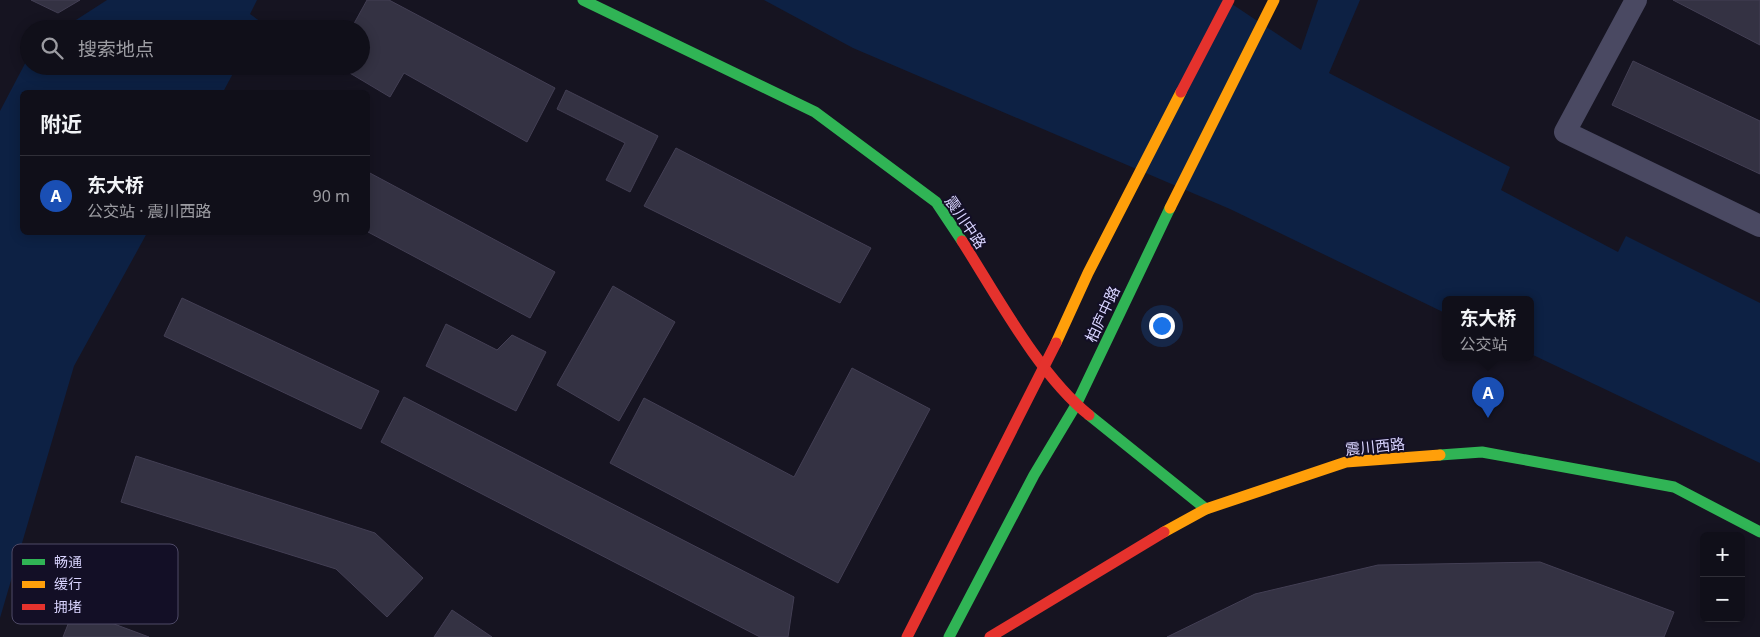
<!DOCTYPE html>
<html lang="zh">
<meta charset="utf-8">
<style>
body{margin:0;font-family:"Noto Sans","Noto Sans SC",sans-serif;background:#191822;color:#f1f3f6}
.controls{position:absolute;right:15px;bottom:15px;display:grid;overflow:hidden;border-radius:8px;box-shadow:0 2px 12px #0003}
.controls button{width:45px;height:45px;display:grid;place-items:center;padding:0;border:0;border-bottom:1px solid #302f38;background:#100f19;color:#f1f3f6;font:25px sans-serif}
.you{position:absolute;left:1161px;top:325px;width:18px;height:18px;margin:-12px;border:4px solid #fff;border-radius:50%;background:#1a73e8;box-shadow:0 0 0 8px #1a73e833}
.badge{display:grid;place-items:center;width:32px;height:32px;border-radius:50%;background:#ea580c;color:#fff;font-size:16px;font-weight:700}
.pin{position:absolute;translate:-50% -41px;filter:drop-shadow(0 1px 2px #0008)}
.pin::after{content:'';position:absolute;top:26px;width:18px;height:15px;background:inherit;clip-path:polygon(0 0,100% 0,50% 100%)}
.popup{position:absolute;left:1442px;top:296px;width:92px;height:65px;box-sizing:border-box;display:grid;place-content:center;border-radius:8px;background:#100f19;filter:drop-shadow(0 1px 4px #0005);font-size:16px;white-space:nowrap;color:#9c9ca2}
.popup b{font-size:19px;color:#f1f3f6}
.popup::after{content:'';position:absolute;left:50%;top:100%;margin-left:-10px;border:10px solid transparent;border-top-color:#100f19}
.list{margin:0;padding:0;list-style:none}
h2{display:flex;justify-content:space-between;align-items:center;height:65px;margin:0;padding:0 20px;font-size:21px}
h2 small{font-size:16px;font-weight:400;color:#9c9ca2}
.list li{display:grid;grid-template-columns:32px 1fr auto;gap:15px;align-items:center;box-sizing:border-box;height:80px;padding:0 20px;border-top:1px solid #302f38}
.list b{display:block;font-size:19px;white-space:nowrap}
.list p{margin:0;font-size:16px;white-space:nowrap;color:#9c9ca2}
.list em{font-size:16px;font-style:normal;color:#9c9ca2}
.icon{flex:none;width:28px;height:28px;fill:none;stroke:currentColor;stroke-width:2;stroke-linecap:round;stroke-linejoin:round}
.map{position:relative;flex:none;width:1760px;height:637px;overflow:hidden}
.search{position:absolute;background:#100f19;box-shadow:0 2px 12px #0003;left:20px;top:20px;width:350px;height:55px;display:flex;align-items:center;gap:12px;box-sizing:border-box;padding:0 18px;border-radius:28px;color:#9c9ca2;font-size:19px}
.panel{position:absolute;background:#100f19;box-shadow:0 2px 12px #0003;left:20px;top:90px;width:350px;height:145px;border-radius:8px}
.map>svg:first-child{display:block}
.water{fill:#0d2144}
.building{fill:#343243;stroke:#433f54}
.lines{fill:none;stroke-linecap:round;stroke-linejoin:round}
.street{stroke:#4a4962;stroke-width:22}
.fast{stroke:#30b455;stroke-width:11}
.slow{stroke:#ff9f0a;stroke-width:11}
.jam{stroke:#e5322d;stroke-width:11}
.labels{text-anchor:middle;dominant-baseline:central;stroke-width:4;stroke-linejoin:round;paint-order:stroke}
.street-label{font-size:15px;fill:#d9d4ff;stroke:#130f26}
.key{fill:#130f26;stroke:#4e4a67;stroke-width:1}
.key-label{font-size:14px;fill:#d9d4ff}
</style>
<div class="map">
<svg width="1760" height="637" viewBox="0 0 1760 637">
<rect width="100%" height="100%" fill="#161421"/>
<g class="water">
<path d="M107,0h150l-7,14 11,8 -4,7h-195z"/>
<path d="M764,0h462l75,50 17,-50h42l-31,73 181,94 -9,23 117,62 8,-16 134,67v160l-229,-109 -1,-55h-84l-1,14 -215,-104 -377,-161z"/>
<path d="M29,56v10h208l-14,26h-201v140l125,1 -73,133 -74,252v-507z"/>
</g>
<g class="building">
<path d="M31,0h49l-22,13z"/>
<path d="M367,0h22l166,88 -28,54 -123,-69 -14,24 -52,-31h23v-37h-10z"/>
<path d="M1673,0h87v45z"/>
<path d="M1633,61l127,60v53l-148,-69z"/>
<path d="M566,90l92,46 -28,56 -24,-12 19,-37 -68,-34z"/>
<path d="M676,148l195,100 -31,55 -196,-97z"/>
<path d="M368,172l187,100 -25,46 -162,-86z"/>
<path d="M613,286l62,36 -56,99 -62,-36z"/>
<path d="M182,298l197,93 -18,38 -197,-93z"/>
<path d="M446,324l51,26 15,-15 34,17 -30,59 -90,-45z"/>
<path d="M852,368l78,41 -92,174 -228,-120 34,-65 150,79z"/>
<path d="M404,397l390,200 -6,40h-28l-379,-195z"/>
<path d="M136,456l239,77 48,45 -36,39 -51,-48 -215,-67z"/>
<path d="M1540,562l134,50 -10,25h-497l88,-43 123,-29z"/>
<path d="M74,609l75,28h-86z"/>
<path d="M452,610l40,27h-58z"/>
</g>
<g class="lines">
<path class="street" d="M1636,0l-71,132 195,94"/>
<g class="fast">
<path d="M583,0l232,112 121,90 26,39"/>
<path d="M1089,415l117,94"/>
<path d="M1440,455l42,-3 192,35 86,45"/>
<path d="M949,637l85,-162 42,-70 94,-197"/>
</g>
<g class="slow">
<path d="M1170,208l104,-208"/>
<path d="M1056,343l32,-70 93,-181"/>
<path d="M1164,532l42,-23 140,-47 94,-7"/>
</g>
<g class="jam">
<path d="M1181,92l48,-92"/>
<path d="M962,241c35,55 77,134 127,174"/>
<path d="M907,637l149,-294"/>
<path d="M990,637l174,-105"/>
</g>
</g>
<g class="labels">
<g class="street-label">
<text transform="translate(966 222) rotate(56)">震川中路</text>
<text transform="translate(1102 314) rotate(-65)">柏庐中路</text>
<text transform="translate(1375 446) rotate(-6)">震川西路</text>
</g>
</g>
<rect x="12" y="544" width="166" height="80" rx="8" class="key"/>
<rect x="22" y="559" width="23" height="6" fill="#30b455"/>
<rect x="22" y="581" width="23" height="7" fill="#ff9f0a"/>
<rect x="22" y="604" width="23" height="6" fill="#e5322d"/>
<g class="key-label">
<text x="54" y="567">畅通</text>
<text x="54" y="589">缓行</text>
<text x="54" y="612">拥堵</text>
</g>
</svg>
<div class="controls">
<button>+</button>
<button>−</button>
</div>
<div class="you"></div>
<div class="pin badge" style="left:1488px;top:418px;background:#1a4fb4">A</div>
<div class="popup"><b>东大桥</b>公交站</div>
<div class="search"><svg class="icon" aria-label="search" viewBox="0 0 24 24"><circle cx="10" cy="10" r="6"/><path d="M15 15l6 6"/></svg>搜索地点</div>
<section class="panel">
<h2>附近<small></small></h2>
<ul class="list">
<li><span class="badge" style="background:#1a4fb4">A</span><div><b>东大桥</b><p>公交站 · 震川西路</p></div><em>90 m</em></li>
</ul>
</section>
</div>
